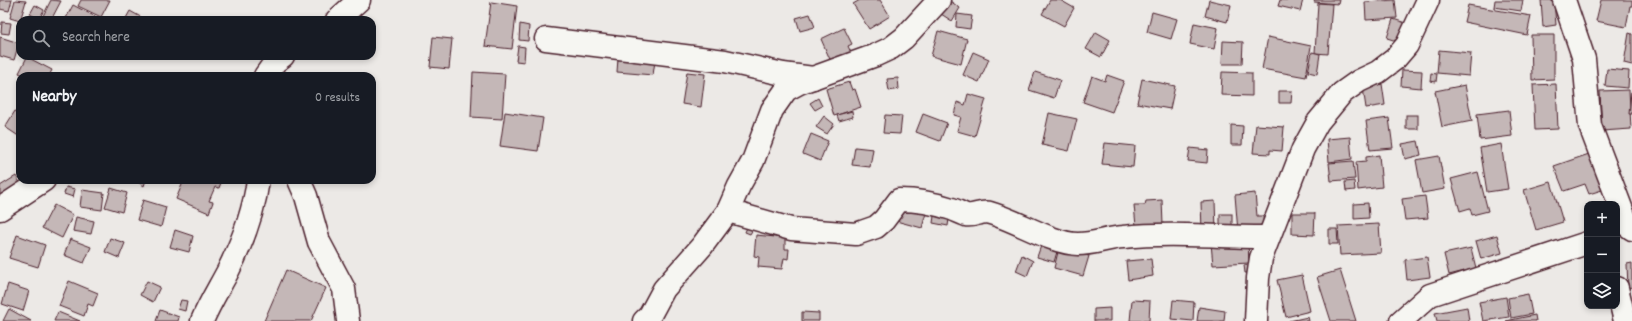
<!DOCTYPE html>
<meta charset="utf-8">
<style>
body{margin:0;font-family:Dekko,sans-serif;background:#242831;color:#f1f3f6}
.controls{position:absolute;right:12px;bottom:12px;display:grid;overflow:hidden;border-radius:8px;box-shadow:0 2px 6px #0003}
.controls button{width:36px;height:36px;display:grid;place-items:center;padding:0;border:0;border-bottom:1px solid #363941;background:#171b24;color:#f1f3f6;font:20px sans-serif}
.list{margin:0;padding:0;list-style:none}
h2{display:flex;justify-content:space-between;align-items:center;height:52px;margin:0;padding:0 16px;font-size:17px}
h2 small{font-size:13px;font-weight:400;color:#9ea1a6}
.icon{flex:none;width:22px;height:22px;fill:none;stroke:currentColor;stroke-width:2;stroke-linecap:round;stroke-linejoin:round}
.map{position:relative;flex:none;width:1632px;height:321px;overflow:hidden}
.search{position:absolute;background:#171b24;box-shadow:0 2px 6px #0003;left:16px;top:16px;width:360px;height:44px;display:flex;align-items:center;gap:10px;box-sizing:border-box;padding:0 14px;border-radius:12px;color:#9ea1a6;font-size:15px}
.panel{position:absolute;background:#171b24;box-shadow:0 2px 6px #0003;left:16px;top:72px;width:360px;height:112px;border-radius:12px}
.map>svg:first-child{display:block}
.building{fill:#c4b7b7;stroke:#4a1f2b}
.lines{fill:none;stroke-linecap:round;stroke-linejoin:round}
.minor-casing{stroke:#4a1f2b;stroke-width:25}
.minor{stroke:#f6f6f2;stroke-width:22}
</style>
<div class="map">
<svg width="1632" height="321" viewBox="0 0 1632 321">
<rect width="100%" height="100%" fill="#ece9e6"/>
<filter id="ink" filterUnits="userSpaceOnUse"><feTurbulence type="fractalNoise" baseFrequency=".025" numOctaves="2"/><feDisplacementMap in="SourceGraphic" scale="8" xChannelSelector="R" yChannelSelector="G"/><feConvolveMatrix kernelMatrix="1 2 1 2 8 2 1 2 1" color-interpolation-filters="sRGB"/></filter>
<g filter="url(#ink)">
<g class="building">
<path d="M0,0h12l-3,11 -9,-2z"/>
<path d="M15,0l11,1 -6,20 -10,-3z"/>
<path d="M51,0l10,1 -10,19h-10z"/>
<path d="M81,0h29l-9,17 -23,-11z"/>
<path d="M860,0h20l10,16 -21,13 -16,-25z"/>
<path d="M1050,0h10l14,8 -10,18 -22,-12z"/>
<path d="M1209,0l22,5 -4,17 -22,-6z"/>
<path d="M1280,0h23l-3,11 -22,-5z"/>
<path d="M1315,0h24l-1,4 -24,-2z"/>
<path d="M1395,0l2,18 -31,2 -1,-18z"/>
<path d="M1495,0h28l-2,11 -27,-4z"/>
<path d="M1541,0h13l2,25 -13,2z"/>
<path d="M1601,0h31v6h-2l-4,21 -30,-6z"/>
<path d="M950,1l10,7 -8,13 -11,-7z"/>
<path d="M491,2l26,4 -5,43 -27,-3z"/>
<path d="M1318,3l14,1 -4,50 -13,-1z"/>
<path d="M35,5l9,5 -5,9 -9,-5z"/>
<path d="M73,5l23,12 -1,3h-30z"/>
<path d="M1468,5l63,11 -4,19 -63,-13z"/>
<path d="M130,11l16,9h-21z"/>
<path d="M1152,12l25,7 -6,20 -24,-7z"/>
<path d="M810,14l5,13 -15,4 -4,-13z"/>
<path d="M957,14l15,2 -2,13 -14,-2z"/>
<path d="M1393,19l16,5 -6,19 -16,-5z"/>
<path d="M2,22l9,1 -2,11 -8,-1z"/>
<path d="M1194,23l24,5 -4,21 -24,-5z"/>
<path d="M520,24l9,2 -1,15 -9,-1z"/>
<path d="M844,28l8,16 -4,2 4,9 -20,9 -11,-25z"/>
<path d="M938,31l29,8 -6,25 -30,-8z"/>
<path d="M1096,32l14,8 -9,17 -15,-8z"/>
<path d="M1629,33l3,1v31l-8,-2z"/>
<path d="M1531,35h23v44l-22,1z"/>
<path d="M0,37l19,6 -5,17 -14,-4z"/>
<path d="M433,37l19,2 -3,30 -19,-2z"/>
<path d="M1268,37l43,9 -5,31 -44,-8z"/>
<path d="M1223,41l20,1 -1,22h-20z"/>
<path d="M518,46l7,1 -1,15 -8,-1z"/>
<path d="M1439,50l32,3 -2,23 -32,-3z"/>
<path d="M973,52l16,7 -10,23 -16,-7z"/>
<path d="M1312,52l8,2 -3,20 -9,-2z"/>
<path d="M27,57l25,13 -3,6h-24l-6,-3z"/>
<path d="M618,58l37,3 -2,14 -36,-3z"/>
<path d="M1607,69l22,2 -1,17 -23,-2z"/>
<path d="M1402,70l20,1 -1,17 -20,-2z"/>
<path d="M473,72l32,2 -3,45 -31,-2z"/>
<path d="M687,72l18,2 -4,33 -19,-3z"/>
<path d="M1035,72l25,8 -6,18 -25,-8z"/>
<path d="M1222,72l30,1v23l-31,-1z"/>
<path d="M1431,73l6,1 -1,8 -6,-1z"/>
<path d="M1107,75l17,6 -12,31 -29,-10 9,-26 13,5z"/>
<path d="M898,78l1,11 -10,2 -2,-12z"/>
<path d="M1142,79l33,7 -5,23 -33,-6z"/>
<path d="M849,82l3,8 3,-1 6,18 -27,9 -8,-27z"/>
<path d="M1382,84l3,21 -19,3 -3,-20z"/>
<path d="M1556,84l2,45 -23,1 -2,-45z"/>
<path d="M1465,85l7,36 -30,6 -7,-36z"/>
<path d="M1629,90l2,39 -29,2 -2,-40z"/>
<path d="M1279,91h13l-1,12h-12z"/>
<path d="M1631,92h1v22h-3z"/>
<path d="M968,94l18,5 -11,37 -18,-5 4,-14 -7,-2 3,-13 8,3z"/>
<path d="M818,98l4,8 -7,4 -5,-7z"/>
<path d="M1509,110l3,26 -32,4 -3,-26z"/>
<path d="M15,111l5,2v24l-15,-10z"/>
<path d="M852,111l1,6 -14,4 -2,-6z"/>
<path d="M505,112l38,6 -5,33 -38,-5z"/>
<path d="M1049,113l28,6 -8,32 -27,-6z"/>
<path d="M923,114l24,9 -7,18 -24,-9z"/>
<path d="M885,115l17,1 -2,18 -17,-1z"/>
<rect x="1406" y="115" width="12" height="14"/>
<path d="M824,116l10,8 -7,10 -11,-7z"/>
<path d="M1389,118l4,30 -23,2 -4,-29z"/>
<path d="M1231,125l12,1 -1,19h-11z"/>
<path d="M1256,125l28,2 -2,24 -12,-1v4l-17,-1z"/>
<path d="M811,134l17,7 -8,20 -17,-7z"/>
<path d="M1350,137l2,22 -23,3 -2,-23z"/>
<path d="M1418,141l3,14 -16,4 -3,-15z"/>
<path d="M1105,143l30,3 -2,21 -31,-3z"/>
<path d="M1501,144l7,45 -21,3 -7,-44z"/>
<path d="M855,147l18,2 -3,18 -18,-2z"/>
<path d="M1190,148l18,2 -1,13 -19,-2z"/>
<path d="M1592,153l11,30 -3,1 2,6 -13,4 -4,-10 -21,7 -10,-25z"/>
<path d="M1379,155l3,32 -24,3 -2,-28 10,-1v-4z"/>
<path d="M1439,156l6,33 -23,4 -6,-33z"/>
<path d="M1353,161l2,18 -24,2 -2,-18z"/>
<path d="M1478,172l10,39 -16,4 -2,-7 -10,3 -9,-32z"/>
<path d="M16,176l6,10 -22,11v-11z"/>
<path d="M135,180h11l-2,6z"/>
<path d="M184,180h38l-3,8 -4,-1 -6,14 4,1 -4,11 -33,-14z"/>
<path d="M1354,181l1,9 -9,1 -1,-9z"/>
<path d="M1551,182l12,40 -27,8 -12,-40z"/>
<path d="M66,187l9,2 -2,8 -9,-3z"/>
<path d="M111,188l16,5 -5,19 -17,-5z"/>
<path d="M82,190l22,3 -2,17 -22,-3z"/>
<path d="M1255,193l2,23h6l1,14 -26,2 -3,-37z"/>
<path d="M1425,196l3,22 -23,2 -3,-21z"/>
<path d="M143,200l23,7 -5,20 -24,-7z"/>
<path d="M1162,200l1,25 -27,1 -2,-21h11l1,-4z"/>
<path d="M902,201l25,8 -5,19 -26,-7z"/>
<path d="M1215,201l1,30h-14l-1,-29z"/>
<path d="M1368,203l1,15 -15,1v-15z"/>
<path d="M54,205l19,10 -11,23 -20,-10z"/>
<path d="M935,209l15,3 -2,14 -15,-3z"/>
<path d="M1292,213h23l-1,22 -22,-1z"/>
<rect x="1220" y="214" width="12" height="17"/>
<path d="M76,217l18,4 -3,13 -18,-3z"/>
<path d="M749,223l6,3 -5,8 -5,-2z"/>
<path d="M1379,224l2,29 -41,2 -2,-29z"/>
<path d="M1329,229h8l1,15h-9z"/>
<path d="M175,230l18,6 -4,16 -19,-5z"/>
<path d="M17,235l28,10 -7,22 -29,-9z"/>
<path d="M756,235l29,3v11h4l-1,10 -4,-1 -2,11 -24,-2 1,-10 -5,-1z"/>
<path d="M1497,235l5,18 -21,6 -5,-18z"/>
<path d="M110,238l15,5 -6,15 -14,-6z"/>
<path d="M70,239l21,8 -7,16 -20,-8z"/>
<path d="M1043,240l16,5 -5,17 -17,-5z"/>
<path d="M1248,241l1,22 -36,2 -2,-22z"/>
<path d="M1059,248l30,8 -6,20 -29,-8z"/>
<path d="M1471,248l5,20 -27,7 -5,-21z"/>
<path d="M1022,255l11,6 -6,15 -11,-5z"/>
<path d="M1427,257l3,20 -23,3 -2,-20z"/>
<path d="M1151,259l2,17 -25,4 -2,-19z"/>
<path d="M1632,263v24l-4,1 -1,-24z"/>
<path d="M1252,264l1,8 -8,1 -1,-8z"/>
<path d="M286,270l40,18 -15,33h-47z"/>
<path d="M1340,270l16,51h-25l-14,-44z"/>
<path d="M1302,275l8,36 -24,6 -9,-37z"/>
<path d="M69,281l29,12 -5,13 -5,-2 -4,12 -25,-10z"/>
<path d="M147,281l13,6 -7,15 -13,-7z"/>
<path d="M8,284l21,7 -6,20 -21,-7z"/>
<path d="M1528,294l4,20 -21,4 -3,-20z"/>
<path d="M1506,297l3,20 -26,4 -4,-19z"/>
<path d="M181,300l6,1 -2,10 -7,-2z"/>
<path d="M1132,300l18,1 -1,20h-19z"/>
<path d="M1173,300l21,2 -1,19 -22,-2z"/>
<path d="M1199,307l26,4 -1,10h-27z"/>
<path d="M1467,307l2,14h-32l-2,-8z"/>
<path d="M1110,308v13h-16v-12z"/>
<path d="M9,309l22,12h-28z"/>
<path d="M160,310l19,7 -1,4h-22z"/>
<path d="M58,312l22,9h-26z"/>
<path d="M802,312l17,1v8h-17z"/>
<path d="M1535,315l1,6h-30z"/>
<path d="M1308,317l1,4h-20z"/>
</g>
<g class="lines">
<g class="minor-casing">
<g id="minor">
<path d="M1564,0l20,59 6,67 38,100 4,3"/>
<path d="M337,20l22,-20"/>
<path d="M546,39l179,22 58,13 30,4"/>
<path d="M265,76l10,-14 8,-6"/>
<path d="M299,180l7,16 13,46 25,47 4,32"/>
<path d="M0,209l44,-29"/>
<path d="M728,211l63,18 65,5 20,-7 8,-7 15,-20c18,0 35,3 53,9 5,2 9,4 14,6 8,2 16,-5 24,-2 26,7 63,31 88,31 15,0 30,-6 45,-7 48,-5 97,0 145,0"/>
<path d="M1617,288l8,33"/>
<path d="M202,321c7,-17 17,-33 26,-50 14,-28 26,-60 30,-91"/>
<path d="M644,321l6,-6 14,-26 38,-43 26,-35 11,-25 14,-25 19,-51 14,-20 13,-7 77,-28 15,-7 13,-10 35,-38"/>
<path d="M1256,321l2,-43 3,-20 42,-109 15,-27 24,-29 17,-12 19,-9 17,-13 12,-14 21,-45"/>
<path d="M1401,321l29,-26 157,-52"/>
</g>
</g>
<use href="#minor" class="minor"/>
</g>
</g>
</svg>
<div class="controls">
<button>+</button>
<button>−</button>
<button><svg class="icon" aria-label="layers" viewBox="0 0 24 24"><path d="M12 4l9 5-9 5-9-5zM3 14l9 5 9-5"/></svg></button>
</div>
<div class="search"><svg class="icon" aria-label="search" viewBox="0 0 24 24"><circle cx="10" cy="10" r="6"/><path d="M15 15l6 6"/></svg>Search here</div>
<section class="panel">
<h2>Nearby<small>0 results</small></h2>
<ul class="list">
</ul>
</section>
</div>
